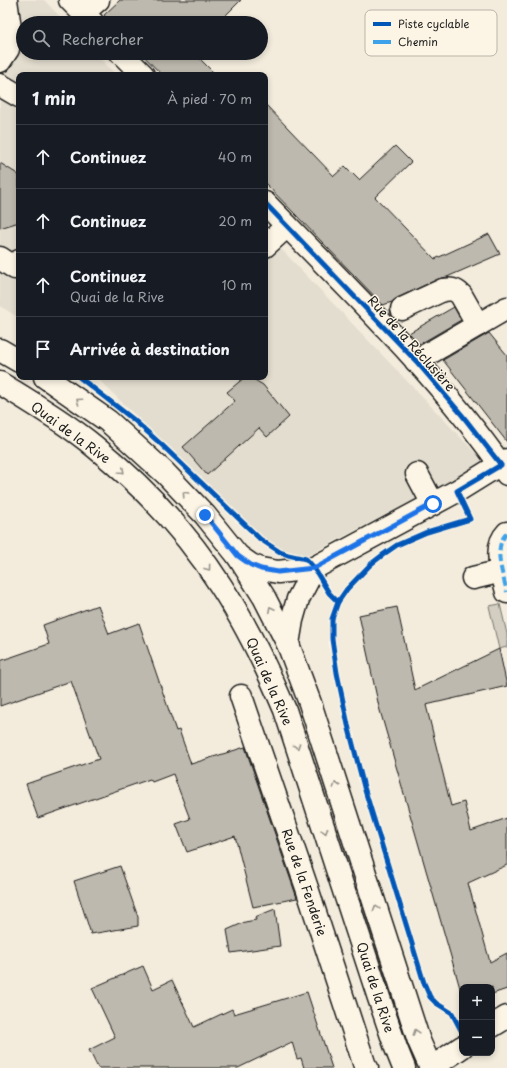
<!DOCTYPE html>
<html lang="fr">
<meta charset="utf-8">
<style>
body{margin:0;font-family:"Playpen Sans",sans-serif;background:#20242c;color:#f1f3f6}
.controls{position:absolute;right:12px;bottom:12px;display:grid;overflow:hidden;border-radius:8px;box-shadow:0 2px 6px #0003}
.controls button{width:36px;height:36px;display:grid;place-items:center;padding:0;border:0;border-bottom:1px solid #363941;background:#171b24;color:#f1f3f6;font:20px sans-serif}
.stop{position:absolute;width:12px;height:12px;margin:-9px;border:3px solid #1a73e8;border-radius:50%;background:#fff}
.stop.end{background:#1a73e8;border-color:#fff;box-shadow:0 1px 4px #0008}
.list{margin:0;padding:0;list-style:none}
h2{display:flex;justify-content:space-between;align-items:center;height:52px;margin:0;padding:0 16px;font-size:17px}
h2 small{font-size:13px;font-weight:400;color:#9ea1a6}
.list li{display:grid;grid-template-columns:26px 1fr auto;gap:12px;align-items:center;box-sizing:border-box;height:64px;padding:0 16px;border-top:1px solid #363941}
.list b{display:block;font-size:15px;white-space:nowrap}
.list p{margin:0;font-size:13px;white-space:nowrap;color:#9ea1a6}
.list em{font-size:13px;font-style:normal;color:#9ea1a6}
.icon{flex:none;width:22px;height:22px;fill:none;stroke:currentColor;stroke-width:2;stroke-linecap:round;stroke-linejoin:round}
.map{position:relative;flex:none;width:507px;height:1068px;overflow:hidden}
.search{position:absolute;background:#171b24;box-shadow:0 2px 6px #0003;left:16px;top:16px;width:252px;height:44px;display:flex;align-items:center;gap:10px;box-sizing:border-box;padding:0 14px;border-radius:22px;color:#9ea1a6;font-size:15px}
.panel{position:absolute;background:#171b24;box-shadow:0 2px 6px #0003;left:16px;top:72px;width:252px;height:308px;border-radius:8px}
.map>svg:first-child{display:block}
.built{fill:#e3ddcf}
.green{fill:#d3cec1;stroke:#78756e}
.building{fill:#beb9ae;stroke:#1c1c1c}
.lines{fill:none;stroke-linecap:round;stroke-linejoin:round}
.minor-casing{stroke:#1c1c1c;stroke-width:25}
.major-casing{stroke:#1c1c1c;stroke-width:25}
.minor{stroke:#fcf5e5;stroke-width:22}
.major{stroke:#fcf5e5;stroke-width:22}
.quiet{stroke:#3da2ea;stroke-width:4;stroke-dasharray:8 4;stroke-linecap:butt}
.cycleway-casing{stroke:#fcf5e5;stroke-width:8}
.cycleway{stroke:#0057b8;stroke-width:5}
.oneway{stroke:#97938b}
.route{stroke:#1a73e8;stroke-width:5}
.labels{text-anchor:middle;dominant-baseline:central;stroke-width:3;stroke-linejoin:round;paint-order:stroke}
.street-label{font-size:13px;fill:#1c1c1c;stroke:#fcf5e5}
.key{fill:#fcf5e5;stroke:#b9b4a9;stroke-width:1}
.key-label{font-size:11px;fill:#1c1c1c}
</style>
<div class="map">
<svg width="507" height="1068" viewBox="0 0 507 1068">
<rect width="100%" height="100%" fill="#f3ecdd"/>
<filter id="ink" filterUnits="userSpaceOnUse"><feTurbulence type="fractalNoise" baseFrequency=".025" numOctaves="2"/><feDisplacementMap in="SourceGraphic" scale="8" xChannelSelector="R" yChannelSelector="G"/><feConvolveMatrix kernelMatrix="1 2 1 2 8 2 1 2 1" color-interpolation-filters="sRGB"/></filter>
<g filter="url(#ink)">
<g class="built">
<path d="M0,0h44l22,23h-43v30h72l21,22h-97v243l-19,-12z"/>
<path d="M265,232l220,231 -196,102 -193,-188h169z"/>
</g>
<path class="green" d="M500,604l7,30v13l-8,2 -10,-43z"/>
<g class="building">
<path d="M120,0h121l-23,23h-106l-8,-8z"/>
<path d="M141,53h53l22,22h-54z"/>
<path d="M265,104l69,72 11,-10 14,14 36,-34 16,16 -36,35 60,62 54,-25 11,20 -53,23 -9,2 -41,19 -5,4 -9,3 -118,-122z"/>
<path d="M0,163l19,12v47l-19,6z"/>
<path d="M454,307l7,13 -41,24 -11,-11z"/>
<path d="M489,333l18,22v87l-64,-82z"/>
<path d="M245,377h5l13,8 26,32 -22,20 -8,-9 -52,47 -24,-28 52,-46 -8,-9z"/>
<path d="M98,605l11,29 30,-11 37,108 3,-1 12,34 54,-17 52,151 -44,9 -18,-71 -48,16 -11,-28 14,-5 -17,-45 -21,8 -2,-3 -112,39 -12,-34 73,-25 -28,-78 -71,25v-45l49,-17 -6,-19z"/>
<path d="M397,607l18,83 84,-41 8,37 -81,19 25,101 13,-4 7,29 36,-13v47l-39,18 22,79 17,-9v36l-15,5v-7h-30v8l-83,-288 -20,-92z"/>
<path d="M120,866l18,51v9l-47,8 -17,-53z"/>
<path d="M275,909l5,37 -49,7 -4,-23 18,-8 11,-2 -1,-3z"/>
<path d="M143,966l10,23 19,-9 22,47 38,-18 2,5 73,-22 25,76h-28l-3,-10 -4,1 -5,-17 -54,26h-140l-9,-18 26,-13 -23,-49z"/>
</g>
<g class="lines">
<g class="minor-casing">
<g id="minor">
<path d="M70,0l23,23"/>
<path d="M83,13l15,-13"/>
<path d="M121,53l22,22"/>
<path d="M0,61l8,-12 2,-21 -4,-28"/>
<path d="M0,85l19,11"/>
<path d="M265,203c83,86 174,172 242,271"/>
<path d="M265,246l22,-20"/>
<path d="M0,258l15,10 4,-7"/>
<path d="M402,309l41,-19c8,-1 12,-1 18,5l17,30"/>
<path d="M416,361l91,-53"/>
<path d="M417,474l16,30"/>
<path d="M507,533c-15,15 -4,41 0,59"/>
<path d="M238,556l13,9 10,4 17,3 36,-4 143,-77 50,-31"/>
<path d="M473,578l29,-7"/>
<path d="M288,644l4,-24 6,-21 16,-31"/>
<path d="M241,696l66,192 58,178 2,2"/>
</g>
</g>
<g class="major-casing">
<g id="major">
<path d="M0,350l19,11"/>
<path d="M45,377l63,44 57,52 40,42 33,41 26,41 24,47 22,59 109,338 12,27"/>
<path d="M0,383c32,20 66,40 95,64 49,40 93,87 126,139 26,40 46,82 64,124l94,288 17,50 8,20"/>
<path d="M492,1026l15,-9"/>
<path d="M431,1068l31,-21"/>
</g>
</g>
<use href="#minor" class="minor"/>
<use href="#major" class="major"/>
<path class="quiet" d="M507,533c-15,15 -4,41 0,59"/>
<g class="cycleway-casing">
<g id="cycleway">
<path d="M265,203l151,158 46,54 39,50 -44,26 13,28 -43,13 -30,13 -13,9 -13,10 -24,25 -9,13 -6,17v20l5,34 11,52 16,62 60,196 6,14 6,6 16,10 10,19"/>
<path d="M79,377l55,43 29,26 97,93 20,13 8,3 18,4 2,2 6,7 15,25 9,9"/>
</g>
</g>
<use href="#cycleway" class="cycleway"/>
</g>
<defs><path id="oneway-chevron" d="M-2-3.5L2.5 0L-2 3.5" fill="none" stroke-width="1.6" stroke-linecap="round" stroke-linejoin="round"/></defs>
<g class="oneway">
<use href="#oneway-chevron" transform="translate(79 401) rotate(-145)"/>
<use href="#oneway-chevron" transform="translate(122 471) rotate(41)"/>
<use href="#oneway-chevron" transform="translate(185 494) rotate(-133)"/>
<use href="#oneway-chevron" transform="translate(208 568) rotate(54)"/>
<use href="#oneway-chevron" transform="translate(271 609) rotate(-117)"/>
<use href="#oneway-chevron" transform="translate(297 746) rotate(72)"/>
<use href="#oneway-chevron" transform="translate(336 785) rotate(-108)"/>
<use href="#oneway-chevron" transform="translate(325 831) rotate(72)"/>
<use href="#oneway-chevron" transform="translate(376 908) rotate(-108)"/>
<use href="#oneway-chevron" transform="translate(416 1032) rotate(-108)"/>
</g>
</g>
<g class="lines" filter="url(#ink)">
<path class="route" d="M205,515l33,41 13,9 10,4 17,3 36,-4 119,-64"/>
</g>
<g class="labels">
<g class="street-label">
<text transform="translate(412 343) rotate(48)">Rue de la Réclusière</text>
<text transform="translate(71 432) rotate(36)">Quai de la Rive</text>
<text transform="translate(270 681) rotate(66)">Quai de la Rive</text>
<text transform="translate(305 882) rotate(71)">Rue de la Fenderie</text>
<text transform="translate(376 987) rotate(72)">Quai de la Rive</text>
</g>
</g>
<rect x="365" y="10" width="132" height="46" rx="6" class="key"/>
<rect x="373" y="22" width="18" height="4" fill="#0057b8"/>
<rect x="373" y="40" width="18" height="4" fill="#3da2ea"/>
<g class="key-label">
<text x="398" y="28">Piste cyclable</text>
<text x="398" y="46">Chemin</text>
</g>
</svg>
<div class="controls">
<button>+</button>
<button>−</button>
</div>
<div class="stop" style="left:433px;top:504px"></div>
<div class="stop end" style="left:205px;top:515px"></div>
<div class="search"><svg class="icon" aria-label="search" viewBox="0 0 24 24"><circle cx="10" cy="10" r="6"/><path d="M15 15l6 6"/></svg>Rechercher</div>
<section class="panel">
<h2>1 min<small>À pied · 70 m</small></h2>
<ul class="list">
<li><svg class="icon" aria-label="ahead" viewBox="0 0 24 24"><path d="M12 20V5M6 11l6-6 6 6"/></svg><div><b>Continuez</b></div><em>40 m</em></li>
<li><svg class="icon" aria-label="ahead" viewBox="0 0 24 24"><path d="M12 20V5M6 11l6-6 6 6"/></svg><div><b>Continuez</b></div><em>20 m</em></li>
<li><svg class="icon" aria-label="ahead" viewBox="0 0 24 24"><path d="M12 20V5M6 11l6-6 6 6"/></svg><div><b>Continuez</b><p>Quai de la Rive</p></div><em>10 m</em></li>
<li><svg class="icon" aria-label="arrive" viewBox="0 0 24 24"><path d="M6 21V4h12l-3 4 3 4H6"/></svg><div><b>Arrivée à destination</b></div></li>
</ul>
</section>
</div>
